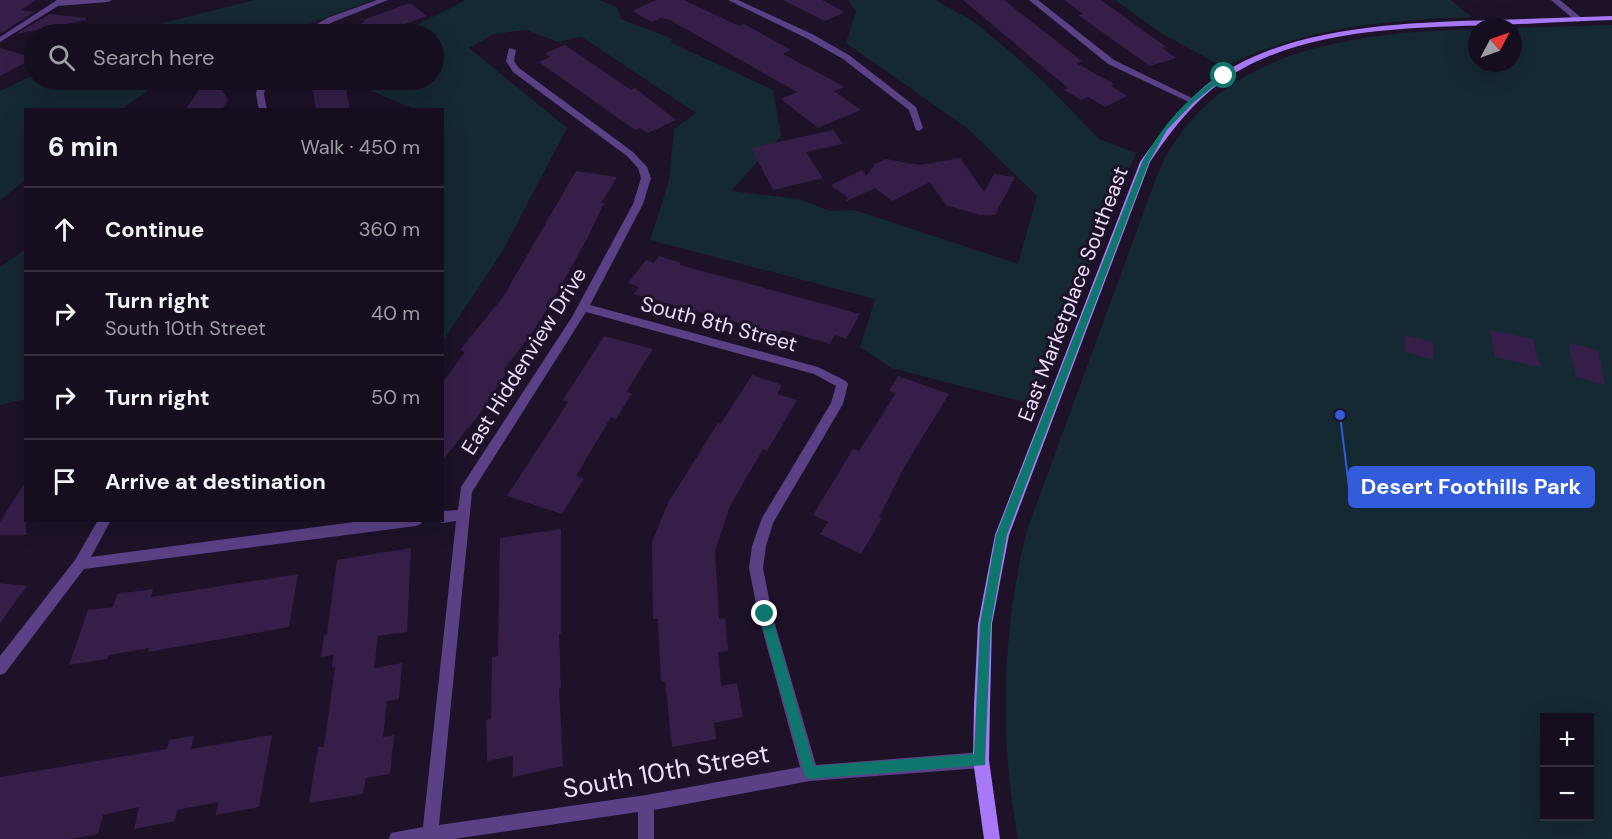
<!DOCTYPE html>
<meta charset="utf-8">
<style>
body{margin:0;font-family:"DM Sans",sans-serif;background:#1f1727;color:#f1f3f6}
.controls{position:absolute;right:18px;bottom:18px;display:grid;overflow:hidden;border-radius:0px;box-shadow:0 6px 24px #0002}
.controls button{width:54px;height:54px;display:grid;place-items:center;padding:0;border:0;border-bottom:2px solid #352e3c;background:#160e1e;color:#f1f3f6;font:30px sans-serif}
.compass{position:absolute;left:1468px;top:18px;width:54px;height:54px;border-radius:50%;background:#160e1e;box-shadow:0 6px 24px #0002;rotate:49deg}
.stop{position:absolute;width:18px;height:18px;margin:-14px;border:4px solid #0f766e;border-radius:50%;background:#fff}
.stop.end{background:#0f766e;border-color:#fff;box-shadow:0 2px 6px #0008}
.list{margin:0;padding:0;list-style:none}
h2{display:flex;justify-content:space-between;align-items:center;height:78px;margin:0;padding:0 24px;font-size:26px}
h2 small{font-size:20px;font-weight:400;color:#9e9ca4}
.list li{display:grid;grid-template-columns:39px 1fr auto;gap:18px;align-items:center;box-sizing:border-box;height:84px;padding:0 24px;border-top:2px solid #352e3c}
.list b{display:block;font-size:22px;white-space:nowrap}
.list p{margin:0;font-size:20px;white-space:nowrap;color:#9e9ca4}
.list em{font-size:20px;font-style:normal;color:#9e9ca4}
.icon{flex:none;width:33px;height:33px;fill:none;stroke:currentColor;stroke-width:2;stroke-linecap:round;stroke-linejoin:round}
.map{position:relative;flex:none;width:1612px;height:839px;overflow:hidden}
.search{position:absolute;background:#160e1e;box-shadow:0 6px 24px #0002;left:24px;top:24px;width:420px;height:66px;display:flex;align-items:center;gap:15px;box-sizing:border-box;padding:0 21px;border-radius:33px;color:#9e9ca4;font-size:22px}
.panel{position:absolute;background:#160e1e;box-shadow:0 6px 24px #0002;left:24px;top:108px;width:420px;height:414px;border-radius:0px}
.map>svg:first-child{display:block}
.green{fill:#152932;fill-rule:evenodd}
.building{fill:#351f48}
.lines{fill:none;stroke-linecap:round;stroke-linejoin:round}
.street{fill:#5a4084;fill-rule:evenodd}
.secondary{fill:#a779f6;fill-rule:evenodd}
.route{fill:#0f766e}
.labels{text-anchor:middle;dominant-baseline:central;stroke-width:6;stroke-linejoin:round;paint-order:stroke}
.street-label{font-size:21px;fill:#ebdbfd;stroke:#1d1228}
.near-street-label{font-size:26px;fill:#ebdbfd;stroke:#1d1228}
.leader{fill:none;stroke:#325cdc;stroke-width:2}
.callout-dot{fill:#325cdc;stroke:#1d1228;stroke-width:2}
.callout{fill:#325cdc;stroke:#325cdc;stroke-width:2}
.callout-label{font-size:22px;text-anchor:middle;font-weight:bold;fill:#fff}
</style>
<div class="map">
<svg width="1612" height="839" viewBox="0 0 1612 839">
<rect width="100%" height="100%" fill="#1d1228"/>
<g class="green">
<path d="M254,0h119l-91,34h-163z"/>
<path d="M466,0h134l17,7 4,12 52,20 -3,3 103,48 8,46 -50,55 68,8 31,12 25,-1 163,54 19,-68 -70,-68 -121,-85 10,-31 -8,-12h87l38,21 35,29 36,32 55,57 37,14 -104,251 -141,-36 -31,-21 15,-48 -225,-59 19,-59 5,-52 22,-16 -114,-76 -24,5 -32,-12 -32,4 -25,14 98,80 -65,124 -59,89 -1,-231 -28,-1 -54,-23 -7,-6h81v-46h-35z"/>
<path d="M1115,0h336l21,17c-93,4 -164,10 -249,50l-64,-35z"/>
<path d="M1612,25v814h-594c-19,-103 -16,-205 8,-306l133,-363c59,-124 196,-137 318,-141v34h36v-35zM1544,718h46v98h-46z"/>
<path d="M34,75v5h130l-43,29 -95,1 -1,69 -25,22v-110z"/>
<path d="M25,250v149l-25,6v-138z"/>
</g>
<g class="building">
<path d="M0,0h36l-15,10 13,2 -34,22z"/>
<path d="M656,0h28l55,26 5,-2 47,26 -8,4 62,33 -11,4 27,19 -43,18 -37,-29 16,-7 -127,-72 -9,-2 -9,4 -20,-11z"/>
<path d="M783,0h39l23,12 -20,9z"/>
<path d="M963,0h41l78,61 -6,2 38,21 -3,2 16,10 -22,11 -17,-10 -7,3 -17,-10 4,-2z"/>
<path d="M1064,0h37l65,47 -4,1 14,10 -26,8 -72,-51 5,-1z"/>
<path d="M410,3l17,13 -50,18h-42l30,-12 -2,-2z"/>
<path d="M50,14l36,4v2l-70,14z"/>
<path d="M565,45l66,45 4,-2 41,32 -28,13 -8,-5 -5,2 -96,-68 11,-5 -5,-4z"/>
<path d="M0,48l34,10 -34,18z"/>
<path d="M206,80h11l11,20 -4,6 -2,4h-37z"/>
<path d="M311,80h33l6,30h-34z"/>
<path d="M833,130l10,14 -37,8 17,26 -50,12 -22,-42z"/>
<path d="M960,158l24,34 10,-18 21,3 -20,38h-15l-34,-10 -16,-23 -38,19 -17,-13 -30,14 3,-4 -17,-13 31,-15 4,6 9,-12 11,-5 34,6z"/>
<path d="M576,171l41,6 -16,26h3l-17,36 -36,64 -19,30 -28,36 4,1 -24,38 -42,53v-78l23,-31 -5,-2 43,-53z"/>
<path d="M659,256l22,7 -1,2 180,49 -14,25 -11,-4 -5,9 -48,-14 -3,4 -146,-40 6,-7 -11,-4 18,-23 8,3z"/>
<path d="M1490,330l43,9 7,28 -45,-10z"/>
<path d="M1404,335l29,7 1,18 -29,-8z"/>
<path d="M604,336l49,13 -27,43 6,1 -16,26 -5,-2 -35,59 8,2 -22,36 -55,-18 61,-94 -5,-2z"/>
<path d="M1568,343l30,7 7,35 -29,-8z"/>
<path d="M752,375l30,10 -5,9 20,6 -30,51 -4,-2 -33,57 -15,45 4,68 6,-1 3,33 -10,1 3,34 16,-3 6,34 -29,6 2,16 -44,8 -7,-66 -4,1 -3,-63h-5l-1,-77 16,-39 50,-80 3,1z"/>
<path d="M898,376l51,18 -46,75 -24,48 3,1 -21,36 -41,-20 8,-12 -15,-7 40,-66 6,2 37,-58 -7,-2z"/>
<path d="M26,481v54h-26v-13z"/>
<path d="M561,529v104l-2,1 2,54 -2,1 4,77 -50,11v-21l-26,5 -1,-41 5,-1 1,-62 6,-1 2,-118z"/>
<path d="M411,548l-4,84 -29,4 -4,32 28,-5 -3,36 -12,2 -4,36 11,-2 -4,39 -24,4 -3,16 -54,9 9,-56h6l11,-80 -3,1 1,-13 -12,2 3,-22 3,-1 10,-74z"/>
<path d="M298,574l-9,53 -141,25 1,-4 -40,7 -2,4 -38,6 19,-55 25,-3 4,-13 36,-5 -2,8z"/>
<path d="M0,583l27,3 -27,37z"/>
<path d="M272,735l-13,72 -43,8 2,-13 -41,8 -2,11 -41,8 5,-22 -36,8 -5,19 -28,5h-70v-62l167,-28 2,-9 25,-4 -3,13z"/>
</g>
<g class="lines">
<g class="street">
<path d="M57,0h55l-4,2 -50,4 -58,36v-5z"/>
<path d="M377,0h11l-55,22 -24,12h-9l27,-16z"/>
<path d="M728,0h10l74,34 37,21 67,52 7,21 -4,3 -3,-1 -7,-20 -66,-51 -37,-21z"/>
<path d="M1029,0h9l76,60 82,40 -7,2 -81,-38z"/>
<path d="M1551,0h9l24,20 -7,2z"/>
<path d="M509,48l7,2 -2,11 5,7 114,84 14,15 4,11 -8,26 -53,101 228,62 28,14 2,3 -5,20 -70,119 -7,23 -3,22 9,46 44,151 165,-13 6,2 2,6 -2,6 -6,2 -171,13 -156,29v29h-16v-27l-184,27h-65l2,-6 32,-6 33,-306 -14,2 -5,-3h5v-9l16,-1 3,-23 111,-170 61,-113 8,-26 -3,-10 -11,-12 -114,-84 -7,-11zM586,312l228,62 22,12 -5,17 -69,115 -10,28 -3,22 9,46 42,153 -154,28 -207,30 33,-333z"/>
<path d="M259,80h8l-3,14 3,16h-8l-3,-16z"/>
<path d="M98,520h13l-20,37 278,-37h53l-1,4 -5,2 -332,43 -79,104 -5,2v-19l75,-96z"/>
</g>
<path class="secondary" d="M1612,16v4c-39,1 -79,4 -118,5 -92,3 -208,3 -283,65 -25,21 -43,45 -61,72l-141,373 -17,89 -2,81 -1,55 11,79h-16l-11,-79 1,-55 4,-81 17,-89 145,-373c20,-28 39,-54 65,-76 76,-61 196,-63 289,-66 39,-1 79,-3 118,-4z"/>
</g>
<path class="route" d="M1221,74l6,2 -33,26 -27,28 -18,32 -142,373 -16,89 -6,141 -175,14 -5,-2 -46,-163 6,-5 6,5 43,152 160,-12 6,-130 16,-89 146,-373c23,-40 42,-60 79,-88z"/>
<g class="labels">
<g class="street-label">
<text transform="translate(1073 294) rotate(-69)">East Marketplace Southeast</text>
<text transform="translate(719 324) rotate(15)">South 8th Street</text>
<text transform="translate(524 361) rotate(-58)">East Hiddenview Drive</text>
</g>
<g class="near-street-label">
<text transform="translate(666 771) rotate(-10)">South 10th Street</text>
</g>
</g>
<path class="leader" d="M1340 415L1349 487"/>
<circle class="callout-dot" cx="1340" cy="415" r="6"/>
<rect class="callout" x="1349" y="467" width="245" height="40" rx="6"/>
<g class="callout-label">
<text x="1471" y="494">Desert Foothills Park</text>
</g>
</svg>
<div class="controls">
<button>+</button>
<button>−</button>
</div>
<svg class="compass" viewBox="-18 -18 36 36"><path d="M0-13l5 13h-10z" fill="#e53935"/><path d="M0 13l5-13h-10z" fill="#9e9ca4"/></svg>
<div class="stop" style="left:1224px;top:76px"></div>
<div class="stop end" style="left:765px;top:614px"></div>
<div class="search"><svg class="icon" aria-label="search" viewBox="0 0 24 24"><circle cx="10" cy="10" r="6"/><path d="M15 15l6 6"/></svg>Search here</div>
<section class="panel">
<h2>6 min<small>Walk · 450 m</small></h2>
<ul class="list">
<li><svg class="icon" aria-label="ahead" viewBox="0 0 24 24"><path d="M12 20V5M6 11l6-6 6 6"/></svg><div><b>Continue</b></div><em>360 m</em></li>
<li><svg class="icon" aria-label="right" viewBox="0 0 24 24"><path d="M7 20v-9h11M14 6l5 5-5 5"/></svg><div><b>Turn right</b><p>South 10th Street</p></div><em>40 m</em></li>
<li><svg class="icon" aria-label="right" viewBox="0 0 24 24"><path d="M7 20v-9h11M14 6l5 5-5 5"/></svg><div><b>Turn right</b></div><em>50 m</em></li>
<li><svg class="icon" aria-label="arrive" viewBox="0 0 24 24"><path d="M6 21V4h12l-3 4 3 4H6"/></svg><div><b>Arrive at destination</b></div></li>
</ul>
</section>
</div>
